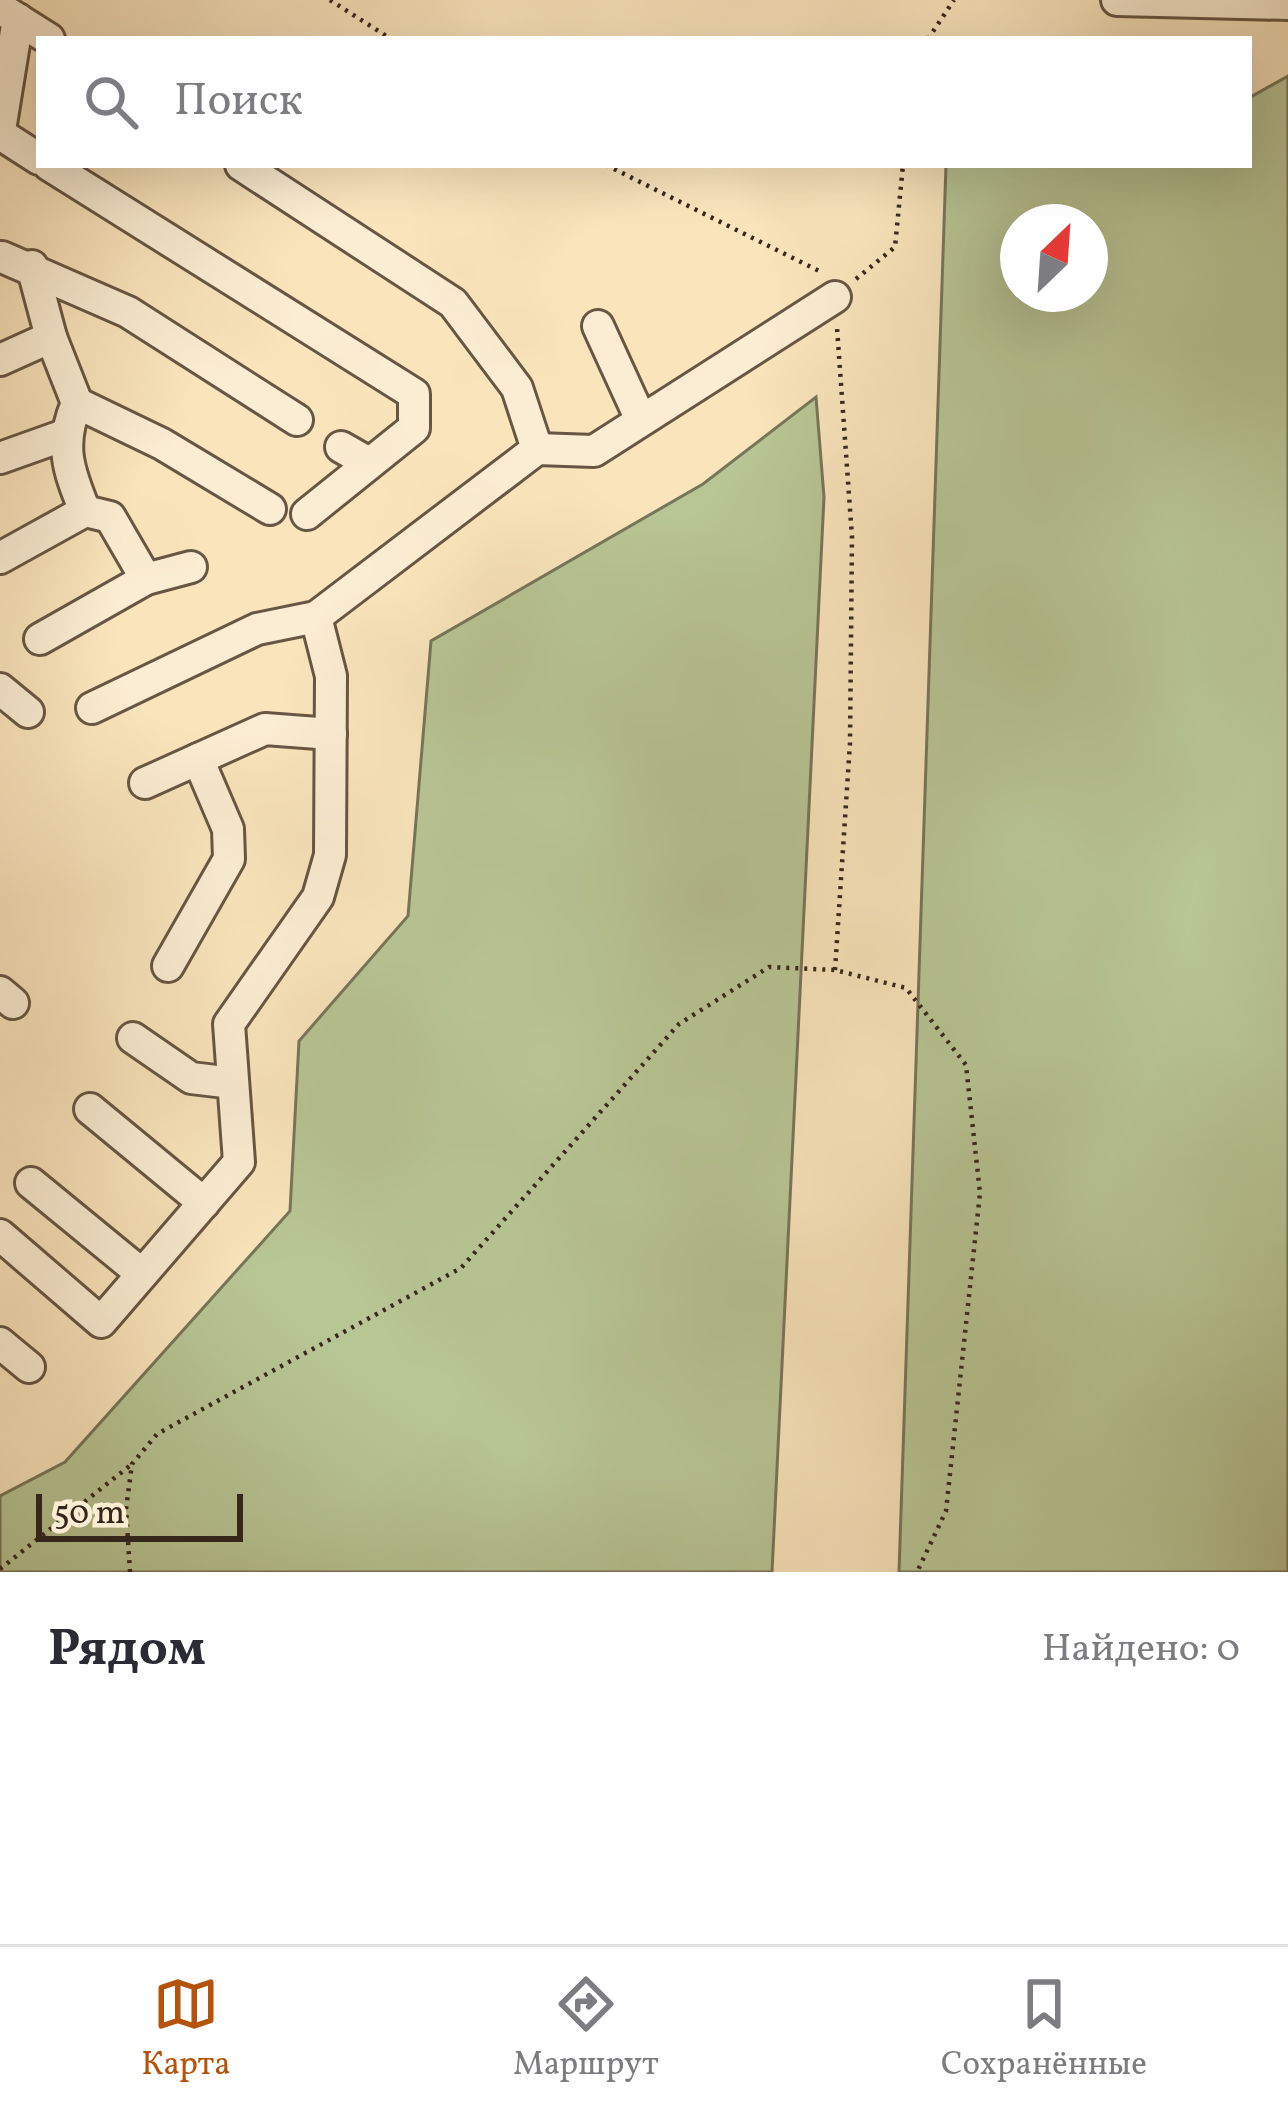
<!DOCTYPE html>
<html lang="ru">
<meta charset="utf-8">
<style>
body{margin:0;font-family:Vollkorn,serif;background:#f7f7f7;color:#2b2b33}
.compass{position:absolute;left:1000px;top:204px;width:108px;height:108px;border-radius:50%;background:#fff;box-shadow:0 12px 48px #0002;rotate:25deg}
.scale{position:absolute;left:36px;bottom:30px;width:207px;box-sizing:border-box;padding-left:12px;border:6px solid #36271b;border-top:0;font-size:33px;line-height:42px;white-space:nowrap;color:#36271b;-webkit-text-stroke:9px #fbedd3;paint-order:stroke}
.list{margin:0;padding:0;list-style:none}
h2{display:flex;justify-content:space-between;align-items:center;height:156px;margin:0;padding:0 48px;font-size:51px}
h2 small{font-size:39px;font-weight:400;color:#7c7c81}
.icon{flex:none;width:66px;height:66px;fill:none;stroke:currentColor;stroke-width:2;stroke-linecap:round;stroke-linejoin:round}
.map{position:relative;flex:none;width:1288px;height:1572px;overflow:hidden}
.search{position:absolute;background:#fff;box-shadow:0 12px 48px #0002;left:36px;right:36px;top:36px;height:132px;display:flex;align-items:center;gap:30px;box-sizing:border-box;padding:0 42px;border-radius:0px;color:#7c7c81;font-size:45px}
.sheet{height:372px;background:#fff}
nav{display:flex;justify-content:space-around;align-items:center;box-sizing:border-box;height:168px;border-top:3px solid #e1e1e2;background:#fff;font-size:33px;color:#7c7c81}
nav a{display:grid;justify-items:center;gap:6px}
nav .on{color:#b45309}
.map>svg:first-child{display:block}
.green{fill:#b8c595;stroke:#777658;stroke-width:3;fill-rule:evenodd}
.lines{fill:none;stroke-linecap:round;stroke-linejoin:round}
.minor-casing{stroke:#675643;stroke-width:36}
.path{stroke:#36271b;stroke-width:4.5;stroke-dasharray:3 6;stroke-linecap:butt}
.minor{stroke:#fbedd3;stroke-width:30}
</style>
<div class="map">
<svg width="1288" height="1572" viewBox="0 0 1288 1572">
<rect width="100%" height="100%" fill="#f9e4bc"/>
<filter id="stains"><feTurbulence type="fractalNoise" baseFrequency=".00167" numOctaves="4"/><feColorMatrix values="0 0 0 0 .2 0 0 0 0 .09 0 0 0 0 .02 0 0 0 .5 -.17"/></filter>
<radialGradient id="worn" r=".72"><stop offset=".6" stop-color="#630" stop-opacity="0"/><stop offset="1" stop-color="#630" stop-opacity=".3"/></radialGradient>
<g class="green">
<path d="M1288,76v1496h-389l47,-1407h303v-67zM1018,222h72v72h-72z"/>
<path d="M816,397l8,100 -52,1075h-772v-76l65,-34 225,-251 9,-170 109,-125 23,-275 272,-157z"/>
</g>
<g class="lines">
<g class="minor-casing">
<g id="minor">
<path d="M1117,0l171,4"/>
<path d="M0,8l49,31"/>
<path d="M0,130l18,-111"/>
<path d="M0,134l39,25"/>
<path d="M49,165l365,229v34l-107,86"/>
<path d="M2,257l126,55 169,108"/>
<path d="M598,326l43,94"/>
<path d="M0,360l51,-23 -19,-71"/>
<path d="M77,403l85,41 108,65"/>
<path d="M341,447l28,16"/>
<path d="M537,449l57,2 241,-154"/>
<path d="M0,458l62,-22"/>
<path d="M0,558l85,-47"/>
<path d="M146,579l45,-12"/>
<path d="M40,639l106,-60 -36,-62 -25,-6c-17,-41 -26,-67 -8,-108l-26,-66"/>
<path d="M0,689l28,23"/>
<path d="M92,708l165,-79 59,-12 221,-168 -20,-61 -64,-85 -212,-138"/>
<path d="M145,783l120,-54 66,5"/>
<path d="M168,966l61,-107 -1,-30 -30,-70"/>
<path d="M0,992l13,11"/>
<path d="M133,1038l58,40 42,5"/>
<path d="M90,1109l114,94"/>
<path d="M31,1183l111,91"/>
<path d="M0,1235l101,87 138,-160 -10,-138 89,-127 12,-42 1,-179 -15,-59"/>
<path d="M0,1343l29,24"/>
</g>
</g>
<g class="path">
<path d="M330,0l61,39"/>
<path d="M928,39l26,-39"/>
<path d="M606,165l215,107"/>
<path d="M856,279l39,-32 8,-82"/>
<path d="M835,970l15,-227 2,-206 -15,-209"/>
<path d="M0,1569l132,-105"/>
<path d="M130,1572l-4,-63 6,-45 25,-30 304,-166 218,-244 90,-57 66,3 71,18 60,77 14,128 -34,318 -29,61"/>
</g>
<use href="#minor" class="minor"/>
</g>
<rect width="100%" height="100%" filter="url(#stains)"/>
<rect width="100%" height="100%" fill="url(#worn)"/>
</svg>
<svg class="compass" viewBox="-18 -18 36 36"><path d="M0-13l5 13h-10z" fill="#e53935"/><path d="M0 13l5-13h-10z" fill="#7c7c81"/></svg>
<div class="scale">50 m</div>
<div class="search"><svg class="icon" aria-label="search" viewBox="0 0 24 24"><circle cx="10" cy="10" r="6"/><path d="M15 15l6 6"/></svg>Поиск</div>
</div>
<section class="sheet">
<h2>Рядом<small>Найдено: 0</small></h2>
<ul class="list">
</ul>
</section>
<nav>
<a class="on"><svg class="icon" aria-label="map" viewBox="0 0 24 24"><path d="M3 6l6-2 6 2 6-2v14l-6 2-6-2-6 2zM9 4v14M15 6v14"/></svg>Карта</a>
<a><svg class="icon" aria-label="directions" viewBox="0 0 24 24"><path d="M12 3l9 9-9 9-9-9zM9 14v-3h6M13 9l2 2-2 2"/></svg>Маршрут</a>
<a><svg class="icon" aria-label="saved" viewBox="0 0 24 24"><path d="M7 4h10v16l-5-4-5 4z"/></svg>Сохранённые</a>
</nav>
